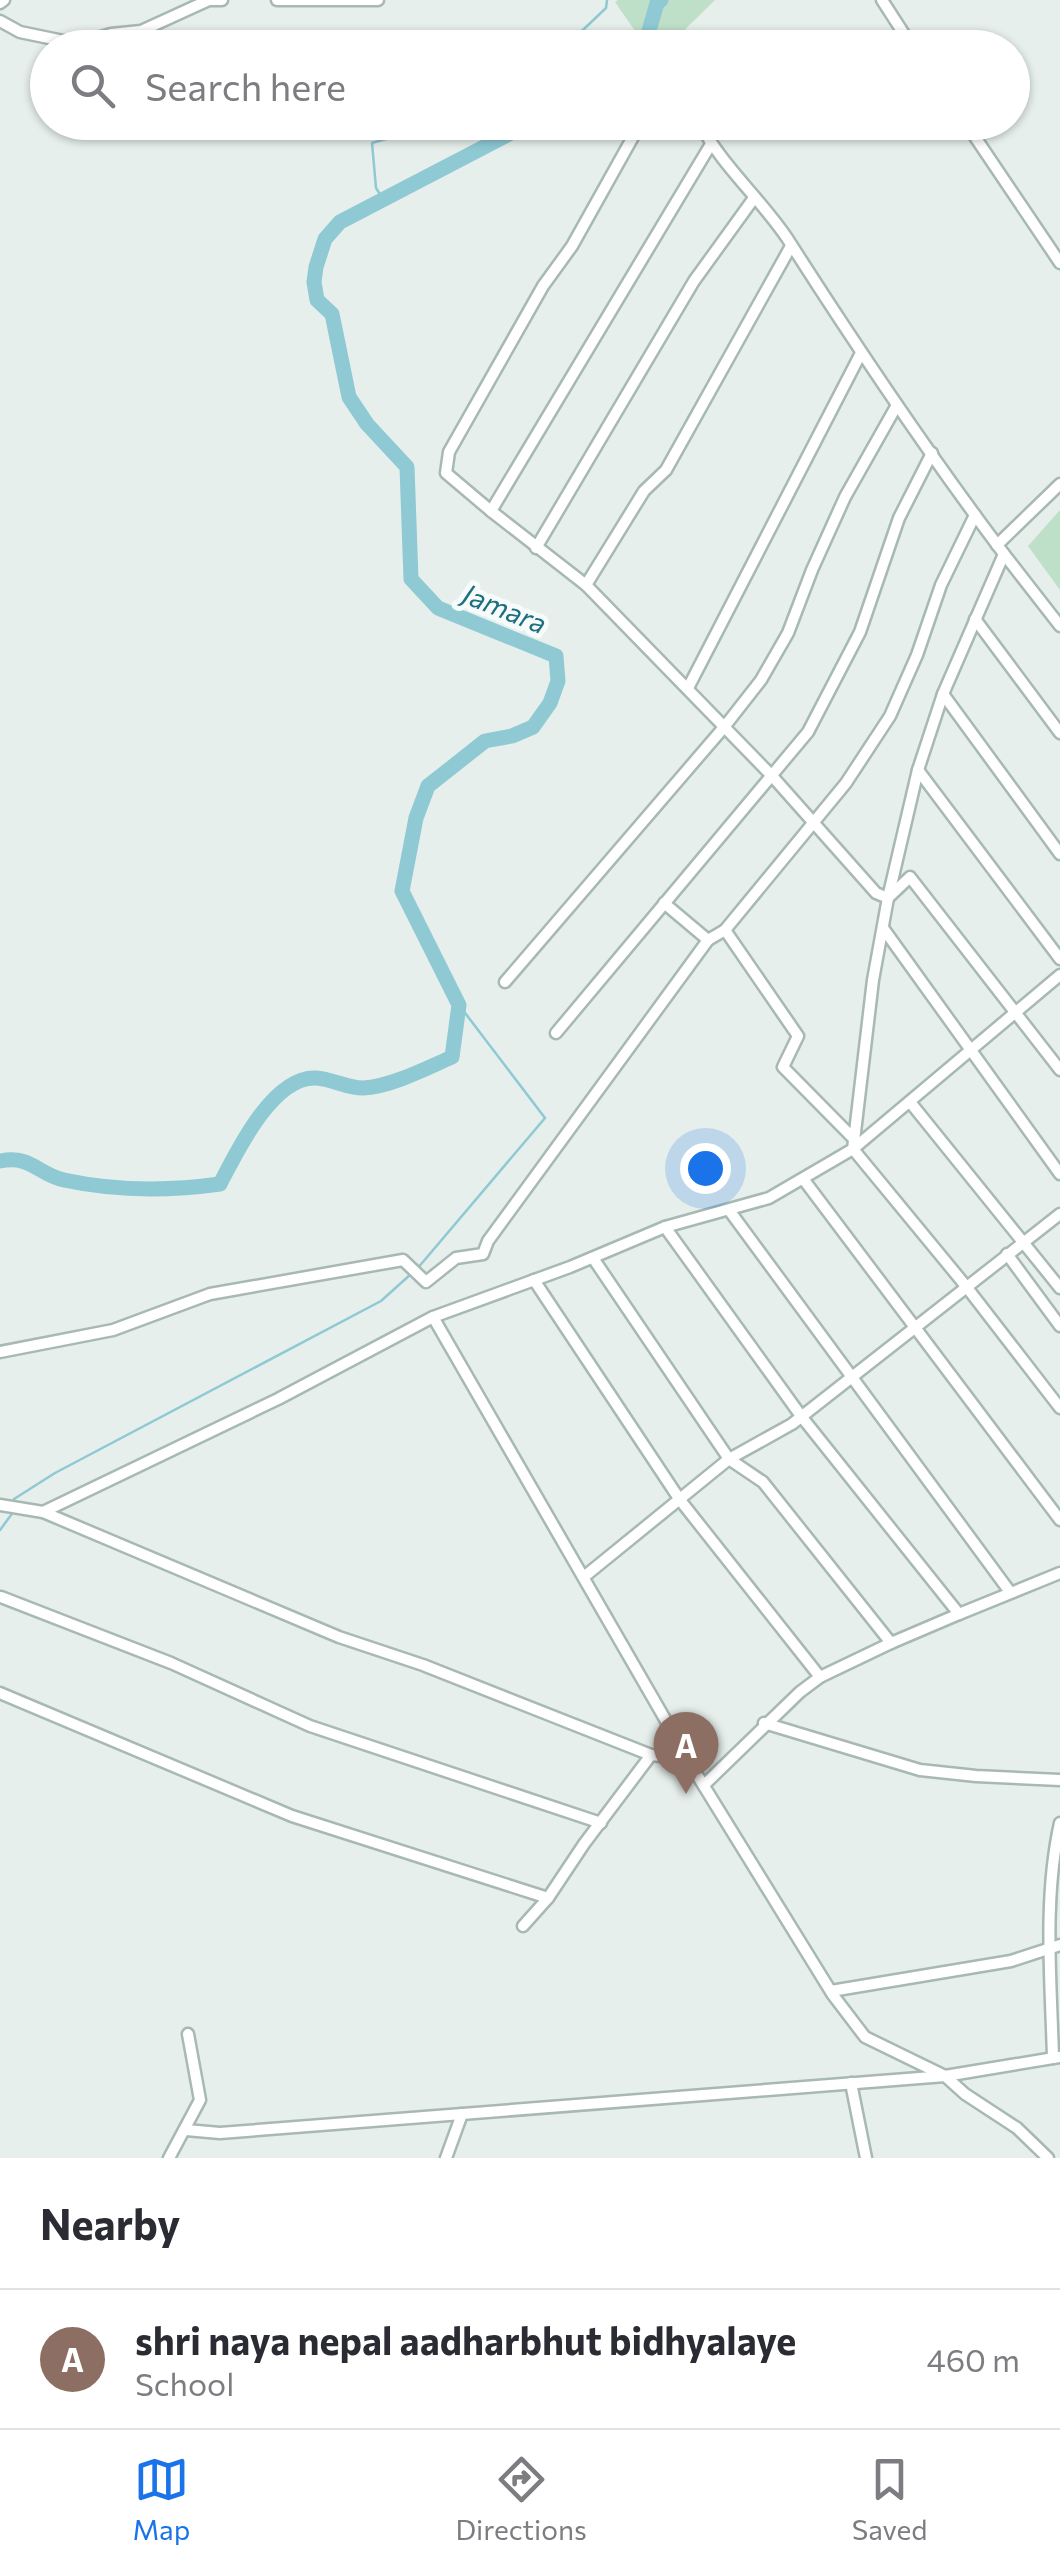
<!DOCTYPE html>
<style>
body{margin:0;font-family:Commissioner,sans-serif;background:#f7f7f7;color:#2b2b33}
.you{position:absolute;left:705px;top:1168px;width:35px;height:35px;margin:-25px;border:8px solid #fff;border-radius:50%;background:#1a73e8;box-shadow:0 0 0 15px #1a73e833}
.badge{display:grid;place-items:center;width:65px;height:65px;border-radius:50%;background:#1a73e8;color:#fff;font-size:32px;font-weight:700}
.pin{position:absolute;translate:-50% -82px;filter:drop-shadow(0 2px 5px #0008)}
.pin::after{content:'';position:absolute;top:52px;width:35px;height:30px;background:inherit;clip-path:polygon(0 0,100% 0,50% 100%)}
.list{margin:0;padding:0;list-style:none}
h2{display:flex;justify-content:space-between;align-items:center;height:130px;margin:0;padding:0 40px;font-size:42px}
h2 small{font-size:32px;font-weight:400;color:#7c7c81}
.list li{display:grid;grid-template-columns:65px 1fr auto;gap:30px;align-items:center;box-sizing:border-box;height:140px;padding:0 40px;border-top:2px solid #e1e1e2}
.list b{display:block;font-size:38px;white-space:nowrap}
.list p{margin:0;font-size:32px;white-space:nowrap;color:#7c7c81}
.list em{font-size:32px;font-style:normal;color:#7c7c81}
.icon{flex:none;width:55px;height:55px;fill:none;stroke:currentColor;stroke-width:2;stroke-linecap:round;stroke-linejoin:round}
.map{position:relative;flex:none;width:1060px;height:2158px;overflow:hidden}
.search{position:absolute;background:#fff;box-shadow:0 2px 8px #0004;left:30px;right:30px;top:30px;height:110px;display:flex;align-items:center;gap:25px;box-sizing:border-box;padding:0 35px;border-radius:55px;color:#7c7c81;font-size:38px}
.sheet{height:270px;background:#fff}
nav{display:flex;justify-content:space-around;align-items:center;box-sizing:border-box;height:140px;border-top:2px solid #e1e1e2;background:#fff;font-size:28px;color:#7c7c81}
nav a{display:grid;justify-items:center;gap:5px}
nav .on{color:#1a73e8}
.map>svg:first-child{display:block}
.green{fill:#bfe0c8}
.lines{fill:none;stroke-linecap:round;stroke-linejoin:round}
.stream{stroke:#8ec9d4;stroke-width:2.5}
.river{stroke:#8ec9d4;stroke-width:15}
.minor-casing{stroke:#a8b8b2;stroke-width:15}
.minor{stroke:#fff;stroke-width:10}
.labels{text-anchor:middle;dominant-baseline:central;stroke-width:10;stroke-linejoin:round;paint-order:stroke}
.water-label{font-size:28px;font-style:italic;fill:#1c6f80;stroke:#f7fbf9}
</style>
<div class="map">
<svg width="1060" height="2158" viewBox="0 0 1060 2158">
<rect width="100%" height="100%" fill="#e6efeb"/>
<g class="green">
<path d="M618,0h97l-48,47 -20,1 -32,-46z"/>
<path d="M1060,510v80l-32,-44z"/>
</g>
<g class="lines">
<g class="stream">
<path d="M564,48l42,-40 1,-8"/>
<path d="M383,199l-7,-11 -4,-45 35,-10v-11"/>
<path d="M417,1269l128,-151 -86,-113"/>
<path d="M15,1503l-1,-4 41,-26 326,-172 30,-27"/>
<path d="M0,1530l14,-19"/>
</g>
<g class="river">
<path d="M644,48l13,-45 4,-3"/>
<path d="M0,1161c32,-6 37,13 64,19 51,11 106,11 156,4 17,-33 53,-108 96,-106 16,1 31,10 47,10 27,-1 64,-20 89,-31l7,-52 -57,-114 14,-73 12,-32 57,-45 27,-5 21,-9 17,-24 8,-22 -2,-25 -118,-48 -27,-29 -4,-112 -40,-43 -18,-27 -17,-83 -15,-14 -3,-18 2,-15 9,-28 15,-17 192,-100"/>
</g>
<g class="minor-casing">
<g id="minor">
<path d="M277,0h101"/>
<path d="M882,0l31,48"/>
<path d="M0,3l4,-3"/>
<path d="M0,21l20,11 58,12 33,-10 30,-3 68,-31h13"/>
<path d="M965,122l95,141"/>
<path d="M711,144l-220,367 95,74 187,192 103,116 12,5"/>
<path d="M491,511l-45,-38 3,-21 94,-166 29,-40 62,-111 9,-10 10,-3"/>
<path d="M997,545l63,-61"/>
<path d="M536,548l158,-267 60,-83"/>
<path d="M1004,554l56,72"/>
<path d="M586,585l58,-94 22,-21 125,-224"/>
<path d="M975,619l85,114"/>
<path d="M688,688l173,-335"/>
<path d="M943,694l117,160"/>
<path d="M918,770l142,189"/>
<path d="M889,897l21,-20 150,193"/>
<path d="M664,903l44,37"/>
<path d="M883,928l177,246"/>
<path d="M725,930l73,106 -15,31 71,72"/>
<path d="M1060,975l-207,174 112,136 95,123"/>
<path d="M505,982l220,-256 36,-46 27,-47 24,-63 33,-73 52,-92"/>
<path d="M556,1033l252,-301 52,-100 39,-114 33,-65"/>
<path d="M910,1102l150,186"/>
<path d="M804,1180l256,340"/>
<path d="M729,1210l281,382"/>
<path d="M665,1227l136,189 158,198 101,-41"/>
<path d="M1007,1254l53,72"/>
<path d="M593,1258l136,201 34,23 128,161 68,-29"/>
<path d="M534,1280l146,220 140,177"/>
<path d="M433,1317l266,461 134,217 32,42 80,39 20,18 52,34 31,30"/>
<path d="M0,1352l113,-22 97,-36 193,-34 23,22 30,-24 27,-4 5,-13 220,-301 17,-10 121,-147 44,-67 27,-61 24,-70 34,-70"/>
<path d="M0,1505l43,7 296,125 84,28 228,90 40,4"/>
<path d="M43,1512l235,-113 155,-82 137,-50 95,-40 104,-29 84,-49 20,-169 15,-82 30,-128 25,-76 61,-140c-77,-102 -148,-208 -217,-316 -27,-40 -65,-72 -88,-116"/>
<path d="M585,1576l144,-117 63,-35 268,-210"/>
<path d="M1,1597l170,66 139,63 291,97"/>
<path d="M0,1693l292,123 256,82"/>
<path d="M764,1723l156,47 56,6 84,4"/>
<path d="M704,1785l96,-93 20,-15 71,-34"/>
<path d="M523,1926l25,-28 36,-54 67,-89"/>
<path d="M831,1991l180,-30 49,-16"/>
<path d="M1053,2058c-2,-77 -10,-159 7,-235"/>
<path d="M851,2083l15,75"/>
<path d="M186,2130l34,3 725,-57 115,-19"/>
<path d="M169,2158l31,-58 -12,-66"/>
<path d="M446,2158l16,-44"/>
</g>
</g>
<use href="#minor" class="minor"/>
</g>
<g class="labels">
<g class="water-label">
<text transform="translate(505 608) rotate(22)">Jamara</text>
</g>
</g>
</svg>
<div class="you"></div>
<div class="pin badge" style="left:686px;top:1794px;background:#8d6e63">A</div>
<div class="search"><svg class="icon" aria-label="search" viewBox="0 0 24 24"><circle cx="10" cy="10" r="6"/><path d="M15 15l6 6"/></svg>Search here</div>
</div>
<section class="sheet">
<h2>Nearby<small></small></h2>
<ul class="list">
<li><span class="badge" style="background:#8d6e63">A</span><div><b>shri naya nepal aadharbhut bidhyalaye</b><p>School</p></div><em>460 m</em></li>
</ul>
</section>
<nav>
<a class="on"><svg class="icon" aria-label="map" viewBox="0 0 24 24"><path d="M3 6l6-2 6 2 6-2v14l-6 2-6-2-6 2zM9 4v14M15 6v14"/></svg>Map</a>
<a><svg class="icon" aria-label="directions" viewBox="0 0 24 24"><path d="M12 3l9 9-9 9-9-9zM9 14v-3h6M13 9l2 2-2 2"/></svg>Directions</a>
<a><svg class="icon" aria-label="saved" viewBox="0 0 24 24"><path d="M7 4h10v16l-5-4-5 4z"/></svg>Saved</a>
</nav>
